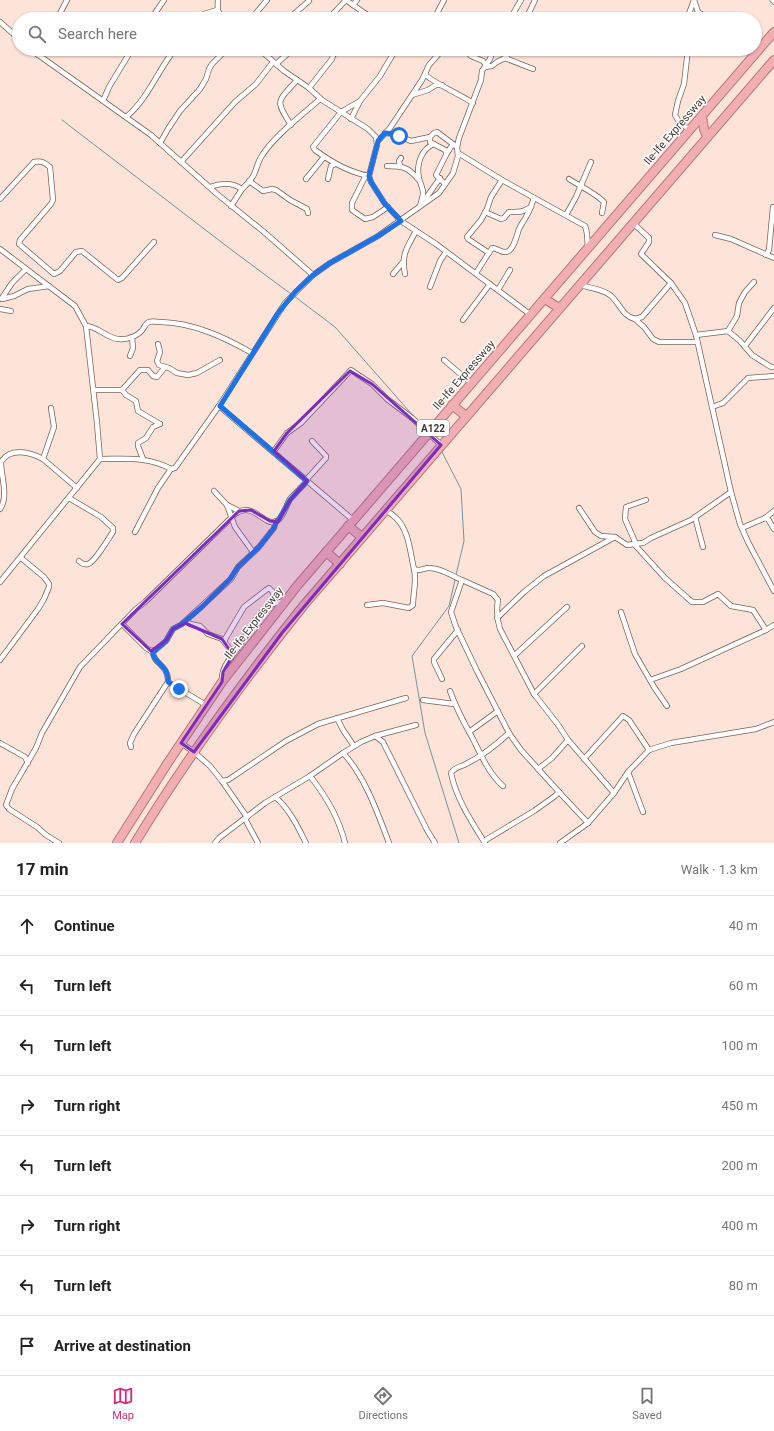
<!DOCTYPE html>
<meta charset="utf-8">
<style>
body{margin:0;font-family:Roboto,sans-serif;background:#f6f6f6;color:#222}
.stop{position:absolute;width:12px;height:12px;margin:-9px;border:3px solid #1a73e8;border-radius:50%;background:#fff}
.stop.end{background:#1a73e8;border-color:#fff;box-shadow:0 1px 4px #0008}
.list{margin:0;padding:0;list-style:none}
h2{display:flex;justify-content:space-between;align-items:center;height:52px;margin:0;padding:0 16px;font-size:17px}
h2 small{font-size:13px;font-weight:400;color:#767676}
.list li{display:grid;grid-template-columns:26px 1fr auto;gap:12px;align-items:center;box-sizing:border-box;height:60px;padding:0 16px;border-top:1px solid #e0e0e0}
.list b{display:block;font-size:15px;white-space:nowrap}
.list em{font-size:13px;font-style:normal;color:#767676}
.icon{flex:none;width:22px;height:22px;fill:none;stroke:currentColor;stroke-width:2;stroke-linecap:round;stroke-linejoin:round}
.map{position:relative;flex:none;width:774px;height:843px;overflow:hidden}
.search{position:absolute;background:#fff;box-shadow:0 1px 3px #0004;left:12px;right:12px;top:12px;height:44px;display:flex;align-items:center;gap:10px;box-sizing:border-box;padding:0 14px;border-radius:22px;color:#767676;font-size:15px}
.sheet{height:532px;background:#fff}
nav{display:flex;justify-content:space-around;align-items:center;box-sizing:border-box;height:56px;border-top:1px solid #e0e0e0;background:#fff;font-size:11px;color:#767676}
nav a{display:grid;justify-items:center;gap:2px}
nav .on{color:#db2777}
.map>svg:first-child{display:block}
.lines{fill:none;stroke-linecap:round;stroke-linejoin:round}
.stream{stroke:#72959f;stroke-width:1}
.minor-casing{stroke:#7d6055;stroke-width:6}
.tertiary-casing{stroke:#7d6055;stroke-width:7}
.trunk-casing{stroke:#b47879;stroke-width:10}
.minor{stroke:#fff;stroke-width:4.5}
.tertiary{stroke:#fff;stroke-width:5.5}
.trunk{stroke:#f2aeb2;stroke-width:8}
.route{stroke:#1a73e8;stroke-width:5}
.marked{fill:#7b2cbf;fill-opacity:0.2;stroke:#7b2cbf;stroke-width:3;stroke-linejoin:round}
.labels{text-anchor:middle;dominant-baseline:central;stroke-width:3;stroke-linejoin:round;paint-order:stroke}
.shield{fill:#fff;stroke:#7d7470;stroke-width:1}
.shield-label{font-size:10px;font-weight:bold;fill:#453833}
.street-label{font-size:11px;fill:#453833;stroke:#fff}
</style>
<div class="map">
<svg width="774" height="843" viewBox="0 0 774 843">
<rect width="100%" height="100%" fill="#fee3d9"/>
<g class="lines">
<g class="stream">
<path d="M62,120l171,131 58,43"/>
<path d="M294,296l41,31 81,92"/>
<path d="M442,452l19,37 3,52 -8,34"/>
<path d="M455,580l-6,26 -37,50 13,77 34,110"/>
</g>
<g class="minor-casing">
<g id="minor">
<path d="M218,0c-1,11 -1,12 8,19"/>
<path d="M346,0l27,19"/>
<path d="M694,0l4,12 11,7"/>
<path d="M353,5l4,-5"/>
<path d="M57,19l10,-19"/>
<path d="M151,19l13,-19"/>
<path d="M200,19l4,-5 13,-4"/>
<path d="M251,19l16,-19"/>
<path d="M288,19l21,-18"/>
<path d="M328,19l18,-19"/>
<path d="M434,19l10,-19"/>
<path d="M510,19l11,-19"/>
<path d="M526,19l9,-19"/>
<path d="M687,19l7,-19"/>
<path d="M0,22l19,17"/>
<path d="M30,49l121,86 66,59 47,38 49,43"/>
<path d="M259,49l25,22 25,17 13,12 46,29 8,8 1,8 -8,31 2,6 14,22 16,17 35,23 95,71"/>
<path d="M464,49l7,7 12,5 3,4"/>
<path d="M688,49l-4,35 -6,17 -3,14 3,5 11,10"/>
<path d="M334,54l10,-5"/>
<path d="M38,55l2,-6"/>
<path d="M505,58l28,11"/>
<path d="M276,64l17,-15"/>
<path d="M485,67l7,-1 5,-4 8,-4 6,-9"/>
<path d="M425,74c3,6 38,22 48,29"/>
<path d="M309,88l23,-29 3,-10"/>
<path d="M412,95l16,-5 8,-5h6"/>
<path d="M103,101l6,-14 23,-38"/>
<path d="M360,101l-19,11 -28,35 2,3c16,12 33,22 54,26"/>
<path d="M126,117c22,-18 32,-47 49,-68"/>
<path d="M351,119l9,-18 20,-25 16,-27"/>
<path d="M291,125c-17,-26 -13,-23 6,-45"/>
<path d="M385,133l10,1 16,7 19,-4 4,-4 3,-1 20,15"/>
<path d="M430,137v5l15,8 2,3"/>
<path d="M378,141l12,-13 32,-48 7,-15 14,-16"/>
<path d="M160,143l8,-14 12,-18 20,-22 6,-10 3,-10 3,-5 15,-15"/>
<path d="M458,153l44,27 83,46c3,7 2,14 3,22"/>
<path d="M181,162l54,-60 21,-18 17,-22"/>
<path d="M387,166c16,0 21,1 32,14"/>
<path d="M400,166l-1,-5 2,-3"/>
<path d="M366,175l-14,28v7l13,9 8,-2 15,-10"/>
<path d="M306,179l18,-22"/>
<path d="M328,179l3,-13 4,-2"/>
<path d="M569,179c12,8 25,13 35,23l-2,11"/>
<path d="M249,181l14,10 9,-2 4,1 14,10 17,9 1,4"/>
<path d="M445,184l-9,-9 11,-22 6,-9"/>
<path d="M210,187c11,-4 21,-5 32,2 5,-5 11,-10 13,-17 2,-5 3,-10 6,-15 13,-21 40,-41 59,-58"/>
<path d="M0,199l34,-37c7,-2 11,1 16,5l3,33 -2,4 -31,36 -1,4 35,30 6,-3 16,-19 6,-1 36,29 4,-2 32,-36"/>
<path d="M422,199l4,-1 14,-20"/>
<path d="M231,206l11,-17"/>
<path d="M420,206c1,-4 3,-9 3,-13 0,-5 -3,-10 -4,-15 -3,-13 2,-29 15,-34"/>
<path d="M485,212l16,7 3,-1 5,-6c10,0 12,1 22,-5"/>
<path d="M566,215l10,-18 15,-35"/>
<path d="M633,223l16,15v4l-8,12 30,29 14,20 11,32 35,157 9,32 8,18 26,49"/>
<path d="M715,235l16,4 43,19"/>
<path d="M0,249l75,57 11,20 11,97 3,36"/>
<path d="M489,253l-21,-14 -1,-2 14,-17 6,-11 4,-12 11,-17"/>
<path d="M766,255l3,-5 4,-43"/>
<path d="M476,273l16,-25c5,0 10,5 14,4 8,-1 11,-18 13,-23 2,-5 6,-9 8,-14 3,-5 5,-11 7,-17"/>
<path d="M393,274l10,-12"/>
<path d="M405,274c-4,-20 2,-26 11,-43"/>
<path d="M580,285c10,3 22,4 30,10 10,8 12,21 25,24l7,-2 29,-34"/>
<path d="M430,287l10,-26 6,-9"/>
<path d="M498,290l12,-20"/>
<path d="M2,298l10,-15 14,-14"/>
<path d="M2,299l12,-3 14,-7 21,-3"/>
<path d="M0,309l11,2"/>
<path d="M635,319l9,8 9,12 6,3h38"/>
<path d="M463,320l27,-36"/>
<path d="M86,326c12,0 21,13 33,13 9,1 19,-3 24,-10 2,-3 3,-6 6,-7 3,-1 8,0 12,0 33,1 63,15 91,31"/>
<path d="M728,331l9,-15 2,-13 6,-11 9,-10"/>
<path d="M696,335l32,-4 12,10 12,14 19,12h3"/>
<path d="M158,344l2,8 -3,9 2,4 10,3 8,5 11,2 9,-2 23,-13"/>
<path d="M745,346l29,-38"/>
<path d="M130,356l3,-8 -1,-11"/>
<path d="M444,360l27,23"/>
<path d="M94,390h28l18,-20h8l5,6 4,1 8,-10"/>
<path d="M122,390l4,5 10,6 2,10 22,13"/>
<path d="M219,406l134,114"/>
<path d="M712,407l11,-4 25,-25 26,-2"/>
<path d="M274,451l13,-18 14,-10 50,-53 21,14 15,15 25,19 29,27"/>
<path d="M43,459l11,-32 -3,-19"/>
<path d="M143,459l-5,-13v-3l8,-5 7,-11 7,-3"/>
<path d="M306,480l20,-22v-2l-14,-15"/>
<path d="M214,491l13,14 8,22 18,25"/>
<path d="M69,498l32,19 12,11v4c-5,7 -18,30 -25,32 -4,1 -7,-1 -9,-3"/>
<path d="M227,505l12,6"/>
<path d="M579,508l16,24 6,4 14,1 12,8 7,-1 9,-1 8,-5 40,-18 40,-28"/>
<path d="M0,509c9,-13 1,-32 1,-47 9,-15 29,-10 42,-3l34,29"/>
<path d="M385,510c4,2 8,5 11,8 13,12 14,34 18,51 6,3 9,-1 15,-1 13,0 22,8 33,12l-11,32 5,15 21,44 32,62 12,17 38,42 -4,4 -21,15 -50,30"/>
<path d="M695,517l8,30"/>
<path d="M765,518l9,-7"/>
<path d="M742,528l23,-10 3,1 6,10"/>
<path d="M135,532l23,-44 13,-19"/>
<path d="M634,544l31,34 27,24h11l15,-8 13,12 22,4 13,20 8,-5"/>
<path d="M636,544l-11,-25 1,-12 20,-7"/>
<path d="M462,580l31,14 5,6c-2,11 -1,19 2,29l34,65 25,32 9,14 -16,18 -14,11"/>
<path d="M0,582l100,-123c25,0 48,-3 71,10l4,-1 44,-62 66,-103 28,-28 17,-12 48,-27 61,-43 14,-20 5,-17 -1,-9 2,-9 22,-58 1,-9 8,-12 3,-10"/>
<path d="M367,605l16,-2 26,5 4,-3c0,-13 4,-23 1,-36"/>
<path d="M621,612l14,42 19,33 13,19"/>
<path d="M497,618l27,-26 20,-16 71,-39"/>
<path d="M186,621l4,3 10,2 8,8 14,5 7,9 2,9"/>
<path d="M122,624l24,24 5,3 4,-1"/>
<path d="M224,641l20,-34 22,-17 3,-2 4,4 1,11"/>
<path d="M515,655l52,-48"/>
<path d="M0,660l38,-51 6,-10 5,-12v-3l-5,-7 -23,-19"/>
<path d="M442,679l-8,-17v-3l24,-29"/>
<path d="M222,680c-1,-14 11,-24 18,-35 8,-13 15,-28 27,-38 6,-4 12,-5 18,-6"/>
<path d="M650,680l31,-11 85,-39"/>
<path d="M168,682l38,23"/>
<path d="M450,691c6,17 14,32 23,48 8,16 16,35 30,47"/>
<path d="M534,694l48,-48"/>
<path d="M423,700l31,4"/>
<path d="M337,718l6,12 11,16"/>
<path d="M469,732l29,-21"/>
<path d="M375,736l8,6 44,88 8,13"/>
<path d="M568,740l46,53"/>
<path d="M0,743l25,14 3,6"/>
<path d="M181,743l13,9 16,14 12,15 25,36"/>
<path d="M131,747l-1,-4 4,-9 34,-52c1,-17 -15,-18 -15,-30l13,-11 7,-12 9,-5 49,-45 7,-12 21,-20 15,-19 2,-7"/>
<path d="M343,753l18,-11 14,-6 41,-11"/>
<path d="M584,759l39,-43 6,4 20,30"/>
<path d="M628,772l15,40"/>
<path d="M310,776c16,20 29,42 35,67"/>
<path d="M222,781l6,-1 58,-39 32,-17 88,-26"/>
<path d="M559,792l29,31"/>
<path d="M275,797c14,11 23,30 31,46"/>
<path d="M245,819l13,24"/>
<path d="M59,843l-13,-8 -9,-8 -28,-18 -3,-4 6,-16 24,-41 6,-15 38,-66 56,-58 9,-7 90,-88c19,-14 29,14 42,7 7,-4 9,-16 13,-22 5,-6 12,-12 17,-18"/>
<path d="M215,843l4,-5 46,-35 45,-27 33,-23c22,23 35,61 46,90"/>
<path d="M485,843c-14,-22 -29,-45 -34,-70 3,-5 8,-6 13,-8 17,-8 32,-20 45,-32"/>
<path d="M560,843l28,-20 26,-30 14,-21 21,-22 22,-7 85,-14 18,-7"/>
</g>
</g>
<g class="tertiary-casing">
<path id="tertiary" d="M773,0l1,1"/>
</g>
<g class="trunk-casing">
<g id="trunk">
<path d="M702,116l2,13 3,8"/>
<path d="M545,299l14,9"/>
<path d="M452,405l14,11"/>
<path d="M348,526l14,11"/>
<path d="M326,552l14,12"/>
<path d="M117,843l50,-79 55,-82 75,-96 477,-554"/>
<path d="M135,843c51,-84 108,-162 169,-238l470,-545"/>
</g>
</g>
<use href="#minor" class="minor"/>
<use href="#tertiary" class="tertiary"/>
<use href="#trunk" class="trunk"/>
</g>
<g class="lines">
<path class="route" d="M179,689l-11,-7c1,-18 -16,-19 -15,-30l13,-11 7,-12 9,-5 21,-18 27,-27 8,-12 21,-20 15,-19 2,-6 3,-3 11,-19 17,-19 -87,-75 58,-93 18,-22 17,-16 17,-12 48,-27 23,-15 -16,-17 -14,-22 -2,-6 9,-35 7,-8 10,1 4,2"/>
</g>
<path class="marked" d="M350,371l22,13 69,61 -159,188 -88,119 -13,-9 41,-61 1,-10 10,-17 -11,-16 -37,-16 -12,6 -7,12 -15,10 -29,-27 117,-113 12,-1 19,11 8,1 12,-22 17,-19 -33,-30 13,-18z"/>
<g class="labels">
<rect class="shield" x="417" y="420" width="32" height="16" rx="3"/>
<g class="shield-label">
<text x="433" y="428">A122</text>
</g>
<g class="street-label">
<text transform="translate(675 130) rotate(-49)">Ile-Ife Expressway</text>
<text transform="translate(464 375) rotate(-49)">Ile-Ife Expressway</text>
<text transform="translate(254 623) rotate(-52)">Ile-Ife Expressway</text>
</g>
</g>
</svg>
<div class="stop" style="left:399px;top:136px"></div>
<div class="stop end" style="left:179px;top:689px"></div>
<div class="search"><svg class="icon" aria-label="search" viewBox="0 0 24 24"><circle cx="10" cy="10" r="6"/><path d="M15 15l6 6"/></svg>Search here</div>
</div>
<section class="sheet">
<h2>17 min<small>Walk · 1.3 km</small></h2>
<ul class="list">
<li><svg class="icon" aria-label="ahead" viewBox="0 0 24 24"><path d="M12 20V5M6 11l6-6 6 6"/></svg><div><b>Continue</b></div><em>40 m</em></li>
<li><svg class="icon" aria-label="left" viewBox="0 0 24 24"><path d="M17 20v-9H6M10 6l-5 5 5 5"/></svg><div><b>Turn left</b></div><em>60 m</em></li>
<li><svg class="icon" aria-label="left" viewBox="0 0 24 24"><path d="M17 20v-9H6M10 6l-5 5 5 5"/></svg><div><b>Turn left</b></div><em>100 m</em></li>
<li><svg class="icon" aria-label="right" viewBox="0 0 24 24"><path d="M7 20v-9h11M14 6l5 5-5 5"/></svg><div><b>Turn right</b></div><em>450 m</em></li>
<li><svg class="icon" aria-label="left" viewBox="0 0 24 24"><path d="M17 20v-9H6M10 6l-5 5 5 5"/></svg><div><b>Turn left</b></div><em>200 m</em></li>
<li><svg class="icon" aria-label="right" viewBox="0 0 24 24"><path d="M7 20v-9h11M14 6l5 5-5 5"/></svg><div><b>Turn right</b></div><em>400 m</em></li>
<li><svg class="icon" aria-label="left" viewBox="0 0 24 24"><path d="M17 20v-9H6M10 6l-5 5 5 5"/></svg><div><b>Turn left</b></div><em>80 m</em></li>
<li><svg class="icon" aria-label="arrive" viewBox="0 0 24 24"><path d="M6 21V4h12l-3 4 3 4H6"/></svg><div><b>Arrive at destination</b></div></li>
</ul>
</section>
<nav>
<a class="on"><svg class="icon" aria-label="map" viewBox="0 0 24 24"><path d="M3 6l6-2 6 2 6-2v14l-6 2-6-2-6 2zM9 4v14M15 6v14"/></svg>Map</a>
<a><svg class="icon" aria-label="directions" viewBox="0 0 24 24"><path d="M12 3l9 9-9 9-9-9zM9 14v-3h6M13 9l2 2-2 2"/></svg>Directions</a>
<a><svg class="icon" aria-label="saved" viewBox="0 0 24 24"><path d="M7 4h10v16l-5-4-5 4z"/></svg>Saved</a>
</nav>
